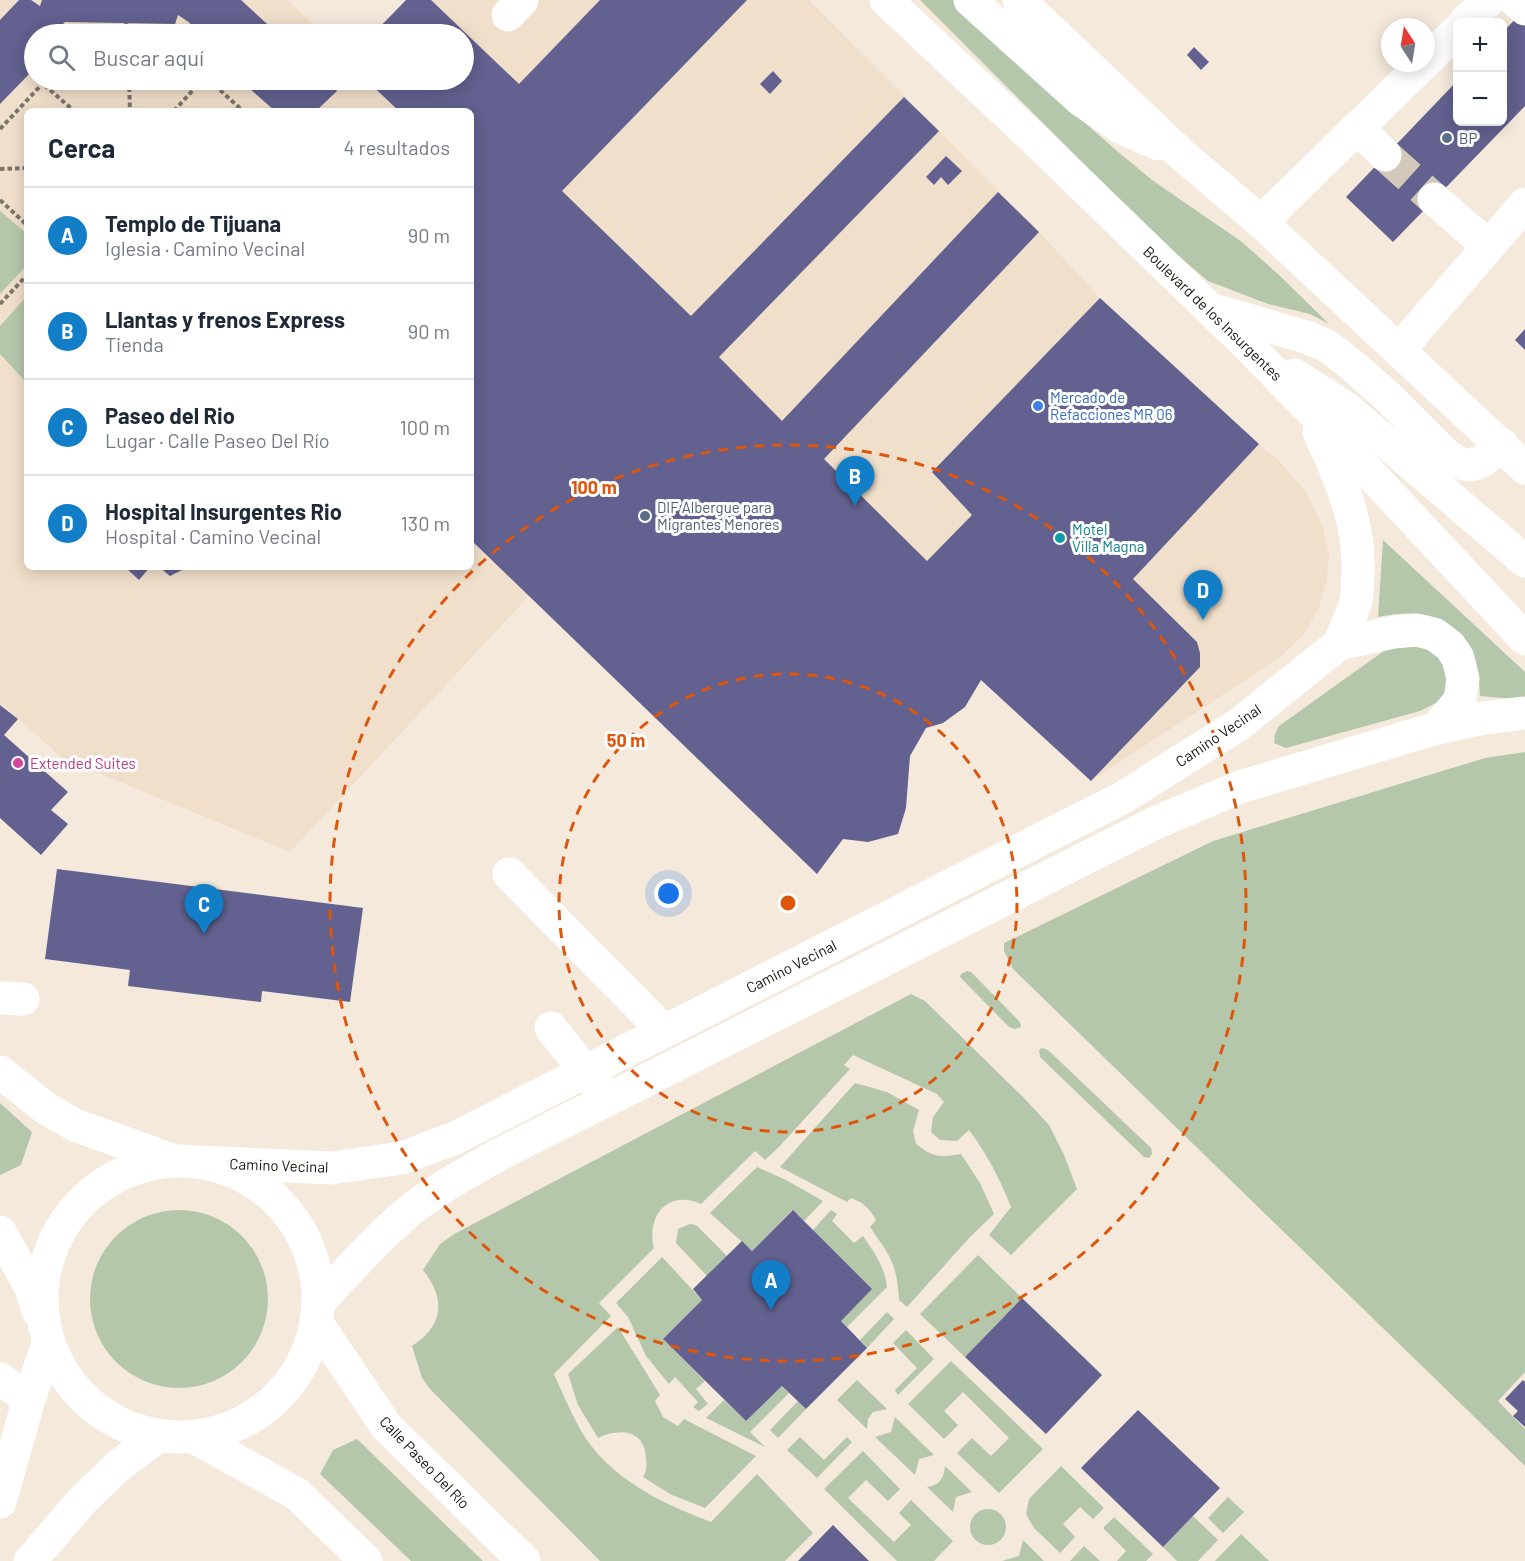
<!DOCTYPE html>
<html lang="es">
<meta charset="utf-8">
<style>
body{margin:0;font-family:Barlow,sans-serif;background:#f6f6f7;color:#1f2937}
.controls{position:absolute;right:18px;top:18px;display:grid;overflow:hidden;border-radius:9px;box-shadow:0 3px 15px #0003}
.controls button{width:54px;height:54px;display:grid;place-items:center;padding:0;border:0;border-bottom:2px solid #e0e1e3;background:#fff;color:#1f2937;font:30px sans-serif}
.compass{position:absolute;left:1381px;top:18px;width:54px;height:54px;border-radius:50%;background:#fff;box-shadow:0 3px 15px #0003;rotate:348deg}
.you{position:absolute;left:669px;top:894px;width:21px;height:21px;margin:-15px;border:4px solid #fff;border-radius:50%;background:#1a73e8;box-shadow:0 0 0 9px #1a73e833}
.badge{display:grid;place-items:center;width:39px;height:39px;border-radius:50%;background:#127ec8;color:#fff;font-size:20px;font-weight:700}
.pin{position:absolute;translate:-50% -50px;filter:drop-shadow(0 2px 3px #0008)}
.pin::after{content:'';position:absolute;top:32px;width:21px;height:18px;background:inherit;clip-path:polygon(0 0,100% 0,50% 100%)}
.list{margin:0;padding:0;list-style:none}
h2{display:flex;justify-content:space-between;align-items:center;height:78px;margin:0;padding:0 24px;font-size:26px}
h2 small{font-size:20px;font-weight:400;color:#747a83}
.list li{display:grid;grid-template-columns:39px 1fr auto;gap:18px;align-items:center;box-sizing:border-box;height:96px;padding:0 24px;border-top:2px solid #e0e1e3}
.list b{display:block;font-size:22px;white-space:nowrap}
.list p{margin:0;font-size:20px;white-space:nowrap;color:#747a83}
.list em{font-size:20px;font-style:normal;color:#747a83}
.icon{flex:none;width:33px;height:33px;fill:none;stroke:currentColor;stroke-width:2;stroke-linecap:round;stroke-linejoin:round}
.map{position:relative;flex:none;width:1525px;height:1561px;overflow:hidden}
.search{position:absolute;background:#fff;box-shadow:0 3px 15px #0003;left:24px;top:24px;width:450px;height:66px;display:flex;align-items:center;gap:15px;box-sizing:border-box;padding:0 21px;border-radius:33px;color:#747a83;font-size:22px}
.panel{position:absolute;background:#fff;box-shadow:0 3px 15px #0003;left:24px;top:108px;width:450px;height:462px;border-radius:9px}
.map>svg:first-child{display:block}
.built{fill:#f0dfca}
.green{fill:#b5c7ab}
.building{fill:#62618f}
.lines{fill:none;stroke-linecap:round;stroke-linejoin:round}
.minor-tunnel{stroke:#d3c9bb;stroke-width:33;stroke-dasharray:33 16;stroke-linecap:butt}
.path{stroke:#7c756b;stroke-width:4;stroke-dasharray:4.5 3;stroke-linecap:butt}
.minor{stroke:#fff;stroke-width:33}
.major{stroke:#fff;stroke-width:33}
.ring{fill:none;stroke:#de560c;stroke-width:3;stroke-dasharray:10 8}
.service-dot{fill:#5c6f8a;stroke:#fff;stroke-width:2}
.shop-dot{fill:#3f7fe0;stroke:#fff;stroke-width:2}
.culture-dot{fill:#0f9aa8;stroke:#fff;stroke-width:2}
.hotel-dot{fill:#d1479c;stroke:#fff;stroke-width:2}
.labels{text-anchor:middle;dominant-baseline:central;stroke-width:6;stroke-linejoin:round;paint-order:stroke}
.service-label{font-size:15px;fill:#4e5e75;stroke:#fff;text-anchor:start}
.street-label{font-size:15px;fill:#17130e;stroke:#fff}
.shop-label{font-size:15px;fill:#366cbe;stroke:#fff;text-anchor:start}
.culture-label{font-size:15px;fill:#0d838f;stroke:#fff;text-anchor:start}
.hotel-label{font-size:15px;fill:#b23c85;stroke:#fff;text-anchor:start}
.centre{fill:#de560c;stroke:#fff;stroke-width:3}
.ring-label{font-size:18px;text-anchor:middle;font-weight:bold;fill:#de560c;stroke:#fff;stroke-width:6;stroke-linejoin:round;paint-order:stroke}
</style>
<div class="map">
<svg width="1525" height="1561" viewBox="0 0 1525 1561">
<rect width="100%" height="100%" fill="#f4e9da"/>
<g class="built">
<path d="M0,0h288l35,34h-289v46h430v-46h-91l33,-34h403l230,232 61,66 46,42 -251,253 -424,-482h-444v456h444v-27l58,56 -239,256 -228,-94 -62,-56z"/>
<path d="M1259,444l21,18 26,30 17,35 6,28 -2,23 -8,29 -14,26 -25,24 -189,124 -80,-74z"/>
</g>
<g class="green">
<path d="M920,0h36l119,114 42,37 35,29 90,62 36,32 51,50 -19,-10 -42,-10 -60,-23 -47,-40z"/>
<path d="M0,211l27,23v31l-27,29z"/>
<path d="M27,296v87l-27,-29v-28z"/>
<path d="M1383,540l142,132v28l-45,-4c-2,-66 -38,-93 -102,-79z"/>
<path d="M1404,644c38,8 47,12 44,53l-28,14 -134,37 -12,-5 1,-9 4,-8 109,-78z"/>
<path d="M1525,752v620l-27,29 27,28v37l-512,-497 -9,-18v-8l209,-102 272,-83z"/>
<path d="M967,971l4,1 49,50 1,5 -6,2 -6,-2 -49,-50 1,-3z"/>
<path d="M911,994l14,7 100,98 24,26 15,30 13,34 -66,66 -22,-20 22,-28c-11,-28 -24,-53 -42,-77l-12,11 -17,-1 -9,-8 2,-15 11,-15 -7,-8 -84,-39 -9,10 6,4 -72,79 -13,12 -10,-9 -54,53c-33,-15 -55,12 -47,44l-55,55 12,13 -57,58c8,18 16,37 26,55 28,49 81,74 131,93l46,-48 56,59 -28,28h-185l-170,-172 -8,-11 -10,-32c32,-21 34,-47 11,-76l17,-26 16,-11z"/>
<path d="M1042,1048l6,2 103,98 1,6 -3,4 -5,-1 -104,-100 -1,-7z"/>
<path d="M855,1083l32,9 32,18 -6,21 3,13c17,13 23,14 45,10l19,29 14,31 -24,23 -63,70 -8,-7c-2,-37 -9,-44 -29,-73l6,-7c-7,-12 -12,-17 -25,-22l-4,4 -67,-35z"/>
<path d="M0,1103l32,29 -11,33 -21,10z"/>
<path d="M757,1167l29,13 37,21 -19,20 -12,-11 -40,41 -42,-38z"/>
<path d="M831,1210l6,4 -5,7 22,22 9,-7c12,18 21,29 24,51l-40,40 -6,-6 -28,-91z"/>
<circle cx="179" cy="1299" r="89"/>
<path d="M690,1224l6,1 31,31 -20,20 -31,-33 2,-14z"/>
<path d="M978,1255l44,43 -57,59 -45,-43z"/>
<path d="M662,1257l40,43 -39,39 42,42 -9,8 12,15 -9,7 -6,-4 5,-5 -23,-25 -6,7 -23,-28 -18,-39 -12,-14z"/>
<path d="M887,1312l7,7 -27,29 -7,-8z"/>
<path d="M618,1327l42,68 -5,6 8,16 15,9 6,-7 72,37 -51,52 -33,-13 -29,-18c4,-6 4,-12 3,-19 -1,-29 -28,-30 -48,-20l-20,-33 -10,-31z"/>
<path d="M906,1330l28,29 -36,36 -3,-5 22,-22 -24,-25z"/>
<path d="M951,1361l92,88 -44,44 -42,-40 15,-15 19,18 18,-18 -46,-46 -19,19 14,14 -14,14 -36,-35z"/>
<path d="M857,1380l30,29 -14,3 -5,7 -1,10 -30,-29z"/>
<path d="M782,1386l7,7 -39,39 15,15 -59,-29 18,-18 22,21z"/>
<path d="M798,1401l8,8 -28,29 -8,-8z"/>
<path d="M895,1417l39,38 -15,4 -4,16 -40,-38 16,-5z"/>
<path d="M800,1437l24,23 23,-23 5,5 -35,36 -30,-28z"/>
<path d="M357,1439l126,122h-72l-91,-87 13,-24z"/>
<path d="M863,1451l37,38 -12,12 -22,-21 -18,18 46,44 17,-17 -12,-12 12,-13 42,41 -19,20h-37l-73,-72z"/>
<path d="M945,1466l27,26 -16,5 -3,15 -26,-25c13,-2 17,-9 18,-21z"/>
<path d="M1061,1466l43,42 -11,11 -13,-12 -17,17 12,13 -15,16 -26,-25 -8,-14 3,-15z"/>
<path d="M1228,1497l16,15 -21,21 -15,-15z"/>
<circle cx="988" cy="1527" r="18"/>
<path d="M1193,1516l25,24 -20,21h-21l-14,-14z"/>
<path d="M1114,1517l39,37 -7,7h-29l9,-10 -23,-23z"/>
<path d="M1241,1534l28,27h-54z"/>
<path d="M1023,1540l21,21h-42l17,-5z"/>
<path d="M1084,1546l16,15h-30z"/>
</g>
<g class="building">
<path d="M19,0h12l9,6 2,-6h199l37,34h-88l-4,-4 4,-7 -12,-8 -3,9 -110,-2 -7,7 5,5h-29v35l-34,35v-84z"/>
<path d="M406,0h25l88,84 81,-84h147l-185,191 129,125 213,-219 35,34 -220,226 63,64 216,-229 41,40 -215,227 103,102 45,-46 -40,-43 168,-174 159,146 -126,135 64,63 3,11v14l-109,114 -110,-101 -16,27 -22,16 -17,5 -16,28 -4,52 -8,26 -30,8 -25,-3 -26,35 -346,-334v-429h-72l-33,-31h98v-46h-91z"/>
<path d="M1525,9v97l-132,136 -47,-45 112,-117v42h44v-89z"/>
<path d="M1194,47l15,15 -8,8 -14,-15z"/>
<path d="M773,71l9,10 -12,13 -10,-10z"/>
<path d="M240,80h86l11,11 -21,20h-41z"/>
<path d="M946,156l16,15 -14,14 -7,-8 -7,8 -8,-8z"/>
<path d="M1525,329v21l-10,-10z"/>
<path d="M125,567h25l-11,13z"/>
<path d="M159,567h29l-18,9z"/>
<path d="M0,705l18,14 -14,16 64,57 -17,18 17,14 -27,31 -41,-37z"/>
<path d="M57,869l306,39 -13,94 -88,-11 -1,11 -133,-16 2,-16 -85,-11z"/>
<path d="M793,1210l79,79 -31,32 26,27 -61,61 -24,-23 -36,35 -83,-82 39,-39 -9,-11 49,-48 10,10z"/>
<path d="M1022,1298l80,77 -56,59 -81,-77z"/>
<path d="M1523,1380l2,2v45l-12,-11 5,-5 -13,-12z"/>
<path d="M1138,1410l82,78 -57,59 -82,-79z"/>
<path d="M833,1525l36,36h-71z"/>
</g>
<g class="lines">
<path class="minor-tunnel" d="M1385,155l49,44"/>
<g class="path">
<path d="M126,23l1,11"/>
<path d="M31,73l3,3"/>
<path d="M39,80l35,31"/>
<path d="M129,80l1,31"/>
<path d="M209,80l34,31"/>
<path d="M174,111l28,-31"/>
<path d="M0,129l46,-49"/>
<path d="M0,169l27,-1"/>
<path d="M0,200l27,25"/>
<path d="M0,304l27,-29"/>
</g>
<g class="minor">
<path d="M1515,0l10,9"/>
<path d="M508,15l14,-15"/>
<path d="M1465,22l24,-22"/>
<path d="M1426,61l32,-31"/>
<path d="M1357,128l28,27"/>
<path d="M1434,199l54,47"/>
<path d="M1261,222l163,-159"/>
<path d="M1399,350l126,-146"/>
<path d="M509,874l155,157"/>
<path d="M0,998l23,1"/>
<path d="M551,1028l47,59"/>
<path d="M199,1162l132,6 71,-10 53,-20 669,-341 114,-72 101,-81 55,-12 22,-2 18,4 16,12 8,12 5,21 -3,21 -23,28 -197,59 -85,36 -655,331c-32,18 -65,36 -93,59 -32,27 -60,59 -88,89"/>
<path d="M0,1379l29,20"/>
<path d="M0,1502l29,-103 19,-55"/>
<path d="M30,1561l52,-60 35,-34 41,-31"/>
</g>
<g class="major">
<path d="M886,0l143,134 216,209 62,63 218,233"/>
<path d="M970,0l111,100 41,28 36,16"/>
<path d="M1019,0l162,154 80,68 264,246"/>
<path d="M1214,310l92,27 21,9 21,16 38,33 61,61c26,18 34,6 55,-11"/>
<path d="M1294,375l51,32 180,154"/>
<path d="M1319,432c21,46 41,89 39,141 -1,9 0,19 -2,28 -4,14 -11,29 -17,43"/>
<path d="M1437,728l47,-10 41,-5"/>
<path d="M0,1072l47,37 28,16 97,35"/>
<circle cx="180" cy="1299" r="138"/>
<path d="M0,1232l31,56 7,23"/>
<path d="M317,1323l69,103 138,135"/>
<path d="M194,1437l103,57 69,67"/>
</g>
</g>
<g class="ring">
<circle cx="788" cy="903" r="229"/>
<circle cx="788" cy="903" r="458"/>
</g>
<g class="service-dot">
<circle cx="1447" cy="138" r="6"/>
<circle cx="645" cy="516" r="6"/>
</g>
<circle class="shop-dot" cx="1038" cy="406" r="6"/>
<circle class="culture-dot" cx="1060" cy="538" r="6"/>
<circle class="hotel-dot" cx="18" cy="763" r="6"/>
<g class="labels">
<g class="service-label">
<text x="1459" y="138">BP</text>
<text x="657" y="507">DIF Albergue para<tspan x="657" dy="17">Migrantes Menores</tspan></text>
</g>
<g class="street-label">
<text transform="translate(1213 313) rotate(44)">Boulevard de los Insurgentes</text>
<text transform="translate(1218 735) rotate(-34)">Camino Vecinal</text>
<text transform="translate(791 966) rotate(-27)">Camino Vecinal</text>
<text transform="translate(279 1165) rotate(2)">Camino Vecinal</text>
<text transform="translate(425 1462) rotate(46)">Calle Paseo Del Río</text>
</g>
<g class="shop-label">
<text x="1050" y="397">Mercado de<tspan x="1050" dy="17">Refacciones MR 06</tspan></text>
</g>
<g class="culture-label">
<text x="1072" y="529">Motel<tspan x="1072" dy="17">Villa Magna</tspan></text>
</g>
<g class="hotel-label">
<text x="30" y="763">Extended Suites</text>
</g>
</g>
<circle cx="788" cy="903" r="9" class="centre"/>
<g class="ring-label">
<text x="594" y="494">100 m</text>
<text x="626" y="747">50 m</text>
</g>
</svg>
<div class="controls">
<button>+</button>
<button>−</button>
</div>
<svg class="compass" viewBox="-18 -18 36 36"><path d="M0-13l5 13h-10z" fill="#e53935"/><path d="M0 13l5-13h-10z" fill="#747a83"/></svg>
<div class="you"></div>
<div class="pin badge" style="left:771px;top:1310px">A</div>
<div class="pin badge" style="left:855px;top:506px">B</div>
<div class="pin badge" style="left:204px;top:934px">C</div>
<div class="pin badge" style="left:1203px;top:620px">D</div>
<div class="search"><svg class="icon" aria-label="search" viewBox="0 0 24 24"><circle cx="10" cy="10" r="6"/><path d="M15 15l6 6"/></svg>Buscar aquí</div>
<section class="panel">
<h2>Cerca<small>4 resultados</small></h2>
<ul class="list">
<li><span class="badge">A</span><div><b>Templo de Tijuana</b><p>Iglesia · Camino Vecinal</p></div><em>90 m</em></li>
<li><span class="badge">B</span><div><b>Llantas y frenos Express</b><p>Tienda</p></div><em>90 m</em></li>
<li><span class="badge">C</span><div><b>Paseo del Rio</b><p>Lugar · Calle Paseo Del Río</p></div><em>100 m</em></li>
<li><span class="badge">D</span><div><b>Hospital Insurgentes Rio</b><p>Hospital · Camino Vecinal</p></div><em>130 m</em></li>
</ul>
</section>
</div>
